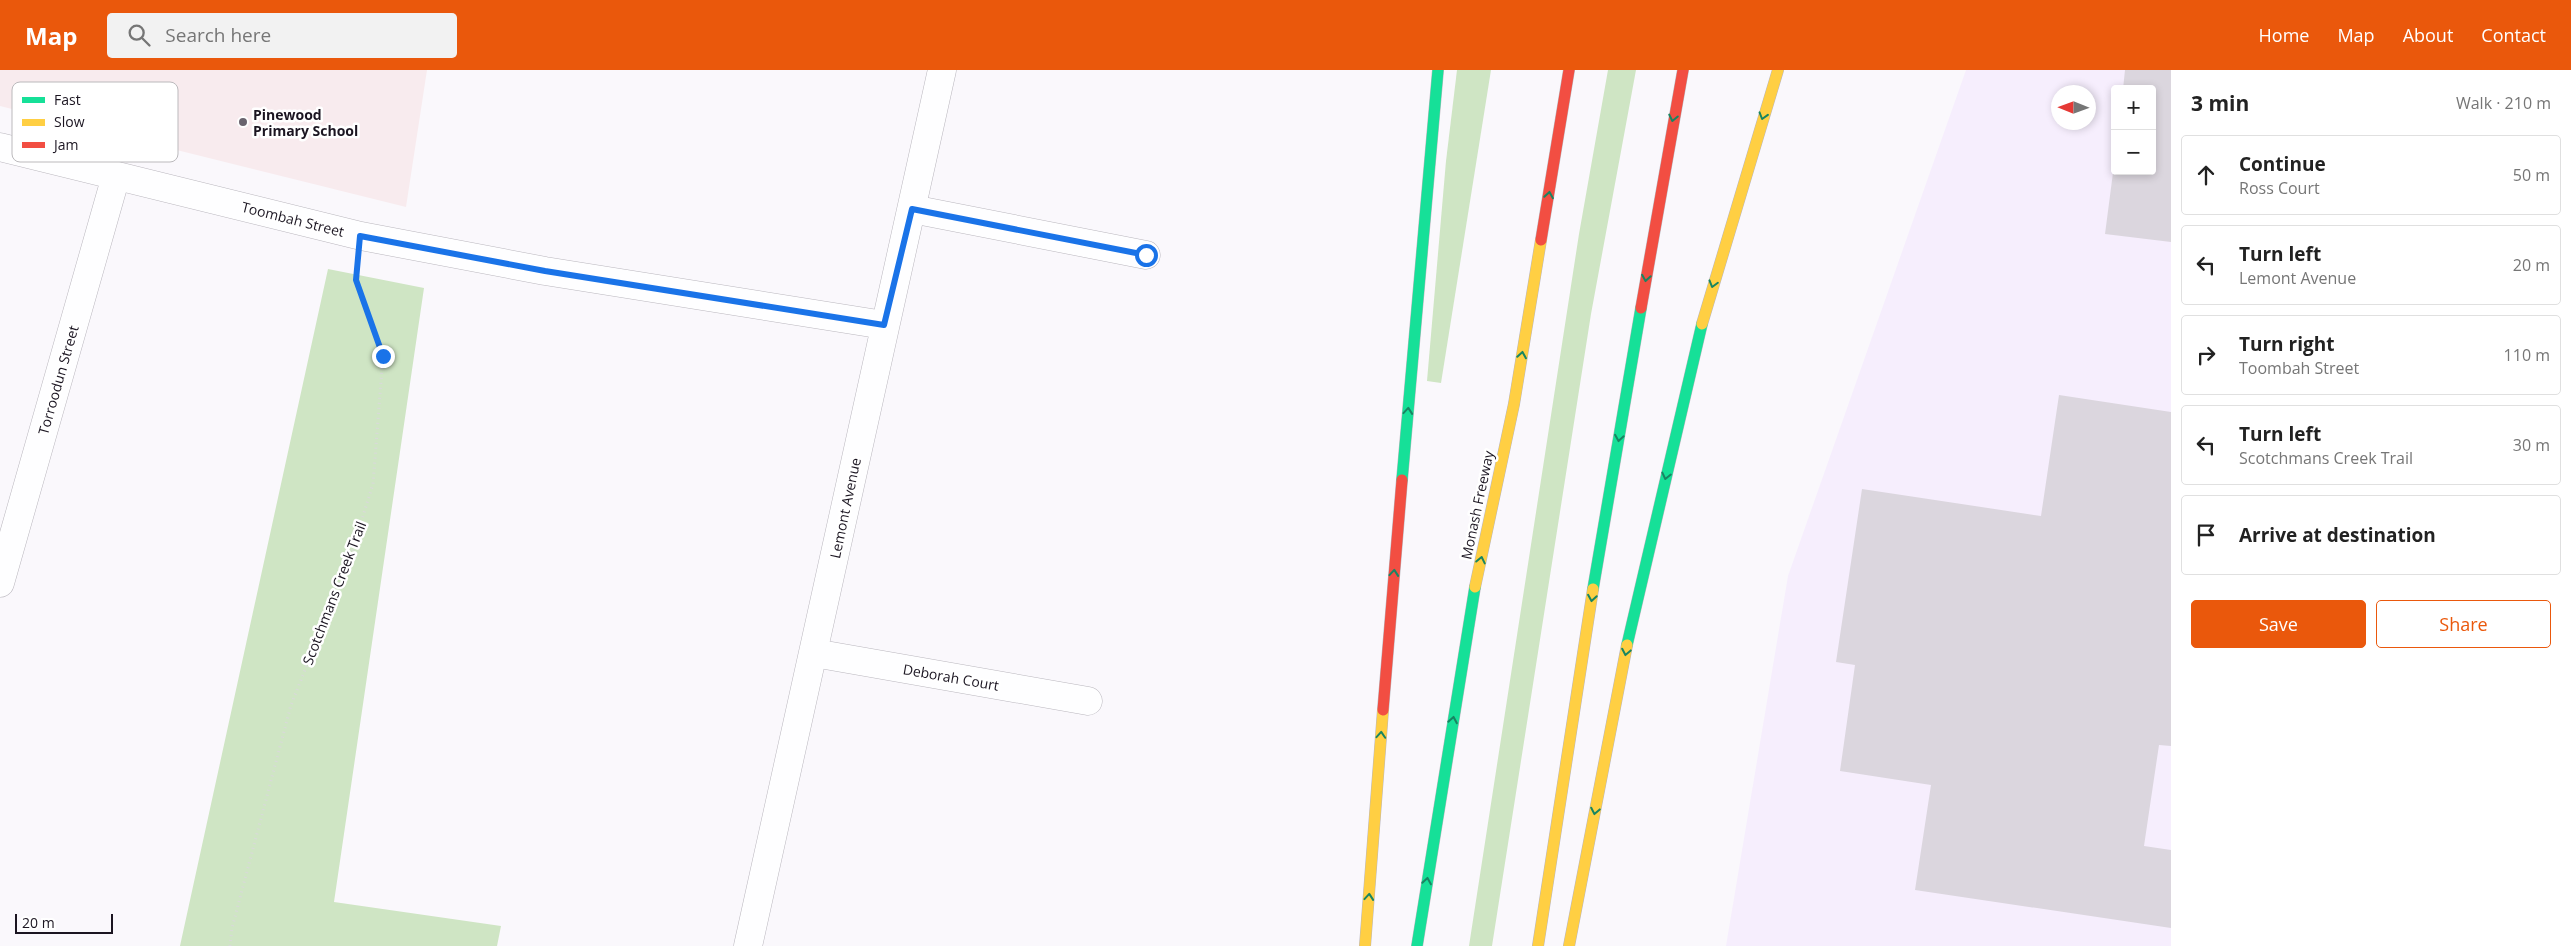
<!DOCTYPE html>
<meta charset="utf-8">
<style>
body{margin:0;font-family:"Open Sans",sans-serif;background:#f2f2f2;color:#222}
.controls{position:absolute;right:15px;top:15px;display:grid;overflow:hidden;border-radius:5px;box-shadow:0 2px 8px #0003}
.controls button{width:45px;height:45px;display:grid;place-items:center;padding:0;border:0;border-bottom:1px solid #e0e0e0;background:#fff;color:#222;font:25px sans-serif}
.compass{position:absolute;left:2051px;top:15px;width:45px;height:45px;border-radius:50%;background:#fff;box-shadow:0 2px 8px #0003;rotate:271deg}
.scale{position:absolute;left:15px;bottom:12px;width:98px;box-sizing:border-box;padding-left:5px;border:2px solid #1b1521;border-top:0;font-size:14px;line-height:18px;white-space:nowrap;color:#1b1521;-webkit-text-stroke:4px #fff;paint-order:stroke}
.stop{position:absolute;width:15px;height:15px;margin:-11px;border:4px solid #1a73e8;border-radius:50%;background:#fff}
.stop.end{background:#1a73e8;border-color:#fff;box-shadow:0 1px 5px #0008}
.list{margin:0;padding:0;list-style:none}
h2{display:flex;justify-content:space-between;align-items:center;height:65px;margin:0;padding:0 20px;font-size:21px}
h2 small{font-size:16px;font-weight:400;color:#767676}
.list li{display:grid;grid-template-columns:32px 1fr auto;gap:15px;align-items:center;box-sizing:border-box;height:80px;margin:0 10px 10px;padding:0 10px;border:1px solid #e0e0e0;border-radius:5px}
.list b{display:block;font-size:19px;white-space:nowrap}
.list p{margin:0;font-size:16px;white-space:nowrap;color:#767676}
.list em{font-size:16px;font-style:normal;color:#767676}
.actions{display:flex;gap:10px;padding:15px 20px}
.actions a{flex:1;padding:11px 0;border:1px solid #ea580c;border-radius:5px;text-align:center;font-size:18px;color:#ea580c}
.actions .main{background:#ea580c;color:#fff}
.icon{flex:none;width:28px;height:28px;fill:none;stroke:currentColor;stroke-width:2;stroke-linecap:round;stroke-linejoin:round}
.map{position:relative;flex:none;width:2171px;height:876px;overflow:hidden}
header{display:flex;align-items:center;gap:30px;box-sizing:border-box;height:70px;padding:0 25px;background:#ea580c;color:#fff}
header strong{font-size:24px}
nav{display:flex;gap:28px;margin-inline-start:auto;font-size:18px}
.search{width:350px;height:45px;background:#f2f2f2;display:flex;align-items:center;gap:12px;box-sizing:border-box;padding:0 18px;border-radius:5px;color:#767676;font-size:19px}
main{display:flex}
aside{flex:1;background:#fff}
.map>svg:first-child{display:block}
.built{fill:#f6eefd;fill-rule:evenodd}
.education{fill:#f8ebee}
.green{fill:#cfe5c4}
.building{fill:#dbd6de}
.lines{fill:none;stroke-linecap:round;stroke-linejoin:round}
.street-casing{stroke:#bab7be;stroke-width:29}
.fast-casing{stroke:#bab7be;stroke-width:12}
.slow-casing{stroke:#bab7be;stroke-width:12}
.jam-casing{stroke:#bab7be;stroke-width:12}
.path{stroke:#d9d9da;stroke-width:3;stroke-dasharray:1 4;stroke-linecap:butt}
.street{stroke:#fefeff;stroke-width:28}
.fast{stroke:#16e098;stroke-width:11}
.slow{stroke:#ffcf43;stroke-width:11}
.jam{stroke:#f24e42;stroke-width:11}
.oneway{stroke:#188562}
.route{stroke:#1a73e8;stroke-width:6}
.poi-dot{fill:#69646e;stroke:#fff;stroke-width:2}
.labels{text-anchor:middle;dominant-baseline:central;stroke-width:5;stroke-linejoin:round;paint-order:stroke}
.poi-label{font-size:14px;font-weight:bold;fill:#1b1521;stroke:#fff;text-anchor:start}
.street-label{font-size:14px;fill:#1b1521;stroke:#fff}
.key{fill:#fff;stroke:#bbb9bc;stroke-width:1}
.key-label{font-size:14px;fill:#1b1521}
</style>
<header>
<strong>Map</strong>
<div class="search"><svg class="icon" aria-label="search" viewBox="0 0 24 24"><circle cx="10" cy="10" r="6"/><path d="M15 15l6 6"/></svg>Search here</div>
<nav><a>Home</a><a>Map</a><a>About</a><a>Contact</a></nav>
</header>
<main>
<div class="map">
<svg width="2171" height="876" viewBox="0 0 2171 876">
<rect width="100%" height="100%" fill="#faf8fc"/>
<path class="built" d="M1966,0h205v876h-445l62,-370zM2115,19h37v82h-37zM2058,22h30v30h-30z"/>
<path class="education" d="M0,0h427l-21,137 -406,-101z"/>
<g class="green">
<path d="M1457,0h34l-50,313 -14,-2 19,-220z"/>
<path d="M1608,0h28l-45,244 -99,632h-23l110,-712z"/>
<path d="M328,199l96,19 -90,614 167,24 -4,20h-317z"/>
</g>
<g class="building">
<path d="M2125,0h46v172l-66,-8 9,-69 1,6h37v-82h-29z"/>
<path d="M2059,325l112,17v334l-12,-1 -15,101 27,4v78l-256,-38 16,-105 -91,-14 15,-106 -19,-3 26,-173 179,27z"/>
</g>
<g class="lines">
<g class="street-casing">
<g id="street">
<path d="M0,77l361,89 184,35 339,54"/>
<path d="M912,139l234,46"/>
<path d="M0,513l116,-407"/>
<path d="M814,583l274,48"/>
<path d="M748,876l194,-876"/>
</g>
</g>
<g class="fast-casing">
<g id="fast">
<path d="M1402,410l36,-410"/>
<path d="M1593,519l48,-281"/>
<path d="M1627,575l75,-321"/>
<path d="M1417,876l58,-359"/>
</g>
</g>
<g class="slow-casing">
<g id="slow">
<path d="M1702,254l76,-254"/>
<path d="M1475,517l39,-183 27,-164"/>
<path d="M1365,876l18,-236"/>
<path d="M1538,876l55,-357"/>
<path d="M1569,876l58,-301"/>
</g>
</g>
<g class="jam-casing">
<g id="jam">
<path d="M1541,170l28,-170"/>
<path d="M1641,238l42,-238"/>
<path d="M1383,640l19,-230"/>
</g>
</g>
<path class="path" d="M230,876l2,-18 59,-223 59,-148 23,-73 10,-129 -27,-75 1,-14"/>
<use href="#street" class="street"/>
<use href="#fast" class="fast"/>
<use href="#slow" class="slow"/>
<use href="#jam" class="jam"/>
</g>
<defs><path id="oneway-chevron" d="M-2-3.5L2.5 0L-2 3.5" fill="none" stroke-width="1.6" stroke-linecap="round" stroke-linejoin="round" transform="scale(1.25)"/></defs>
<g class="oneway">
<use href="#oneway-chevron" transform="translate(1763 46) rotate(107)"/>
<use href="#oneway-chevron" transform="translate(1673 48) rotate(102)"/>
<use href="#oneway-chevron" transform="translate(1549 125) rotate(-81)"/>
<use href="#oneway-chevron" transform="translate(1646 208) rotate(99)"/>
<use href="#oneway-chevron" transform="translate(1713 214) rotate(106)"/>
<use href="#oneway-chevron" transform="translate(1522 285) rotate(-81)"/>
<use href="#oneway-chevron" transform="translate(1408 341) rotate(-85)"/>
<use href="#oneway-chevron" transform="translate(1619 368) rotate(99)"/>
<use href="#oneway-chevron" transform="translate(1666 406) rotate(103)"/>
<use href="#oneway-chevron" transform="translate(1481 490) rotate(-78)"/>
<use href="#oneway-chevron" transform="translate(1394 503) rotate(-85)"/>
<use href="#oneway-chevron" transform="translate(1592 528) rotate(99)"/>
<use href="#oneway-chevron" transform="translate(1626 582) rotate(101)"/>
<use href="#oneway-chevron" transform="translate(1453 650) rotate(-80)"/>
<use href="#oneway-chevron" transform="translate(1381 665) rotate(-86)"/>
<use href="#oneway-chevron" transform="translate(1595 741) rotate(101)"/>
<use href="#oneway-chevron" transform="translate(1427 811) rotate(-81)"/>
<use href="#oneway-chevron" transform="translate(1369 827) rotate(-85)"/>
</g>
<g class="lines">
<path class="route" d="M383,286l-27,-76 4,-44 185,35 339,54 28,-116 234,46"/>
</g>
<circle class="poi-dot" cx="243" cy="52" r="5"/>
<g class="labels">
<g class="poi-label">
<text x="253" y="44">Pinewood<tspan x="253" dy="16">Primary School</tspan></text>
</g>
<g class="street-label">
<text transform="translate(293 149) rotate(14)">Toombah Street</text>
<text transform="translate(58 310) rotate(-74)">Torroodun Street</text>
<text transform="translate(1477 435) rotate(-78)">Monash Freeway</text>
<text transform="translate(845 438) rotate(-78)">Lemont Avenue</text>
<text transform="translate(334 523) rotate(-69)">Scotchmans Creek Trail</text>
<text transform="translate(951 607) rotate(10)">Deborah Court</text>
</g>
</g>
<rect x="12" y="12" width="166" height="80" rx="8" class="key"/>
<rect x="22" y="27" width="23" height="6" fill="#16e098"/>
<rect x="22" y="49" width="23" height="7" fill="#ffcf43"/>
<rect x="22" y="72" width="23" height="6" fill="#f24e42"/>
<g class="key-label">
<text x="54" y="35">Fast</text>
<text x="54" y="57">Slow</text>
<text x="54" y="80">Jam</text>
</g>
</svg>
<div class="controls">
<button>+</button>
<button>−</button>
</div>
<svg class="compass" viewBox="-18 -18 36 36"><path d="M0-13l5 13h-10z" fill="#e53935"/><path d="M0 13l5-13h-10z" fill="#767676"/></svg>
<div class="scale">20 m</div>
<div class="stop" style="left:1146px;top:185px"></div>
<div class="stop end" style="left:383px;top:286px"></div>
</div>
<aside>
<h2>3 min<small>Walk · 210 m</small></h2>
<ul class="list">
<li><svg class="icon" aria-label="ahead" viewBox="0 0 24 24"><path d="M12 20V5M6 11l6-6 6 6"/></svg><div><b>Continue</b><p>Ross Court</p></div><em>50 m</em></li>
<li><svg class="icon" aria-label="left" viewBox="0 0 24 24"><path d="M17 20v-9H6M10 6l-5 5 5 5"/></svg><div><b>Turn left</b><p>Lemont Avenue</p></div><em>20 m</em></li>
<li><svg class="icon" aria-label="right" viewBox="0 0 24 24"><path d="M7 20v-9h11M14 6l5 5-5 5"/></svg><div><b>Turn right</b><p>Toombah Street</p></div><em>110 m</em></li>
<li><svg class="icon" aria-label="left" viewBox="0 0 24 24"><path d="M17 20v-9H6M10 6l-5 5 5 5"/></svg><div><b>Turn left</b><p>Scotchmans Creek Trail</p></div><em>30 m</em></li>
<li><svg class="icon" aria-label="arrive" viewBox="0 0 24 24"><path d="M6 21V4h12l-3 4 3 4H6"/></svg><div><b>Arrive at destination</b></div></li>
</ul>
<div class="actions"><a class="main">Save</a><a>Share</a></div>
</aside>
</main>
